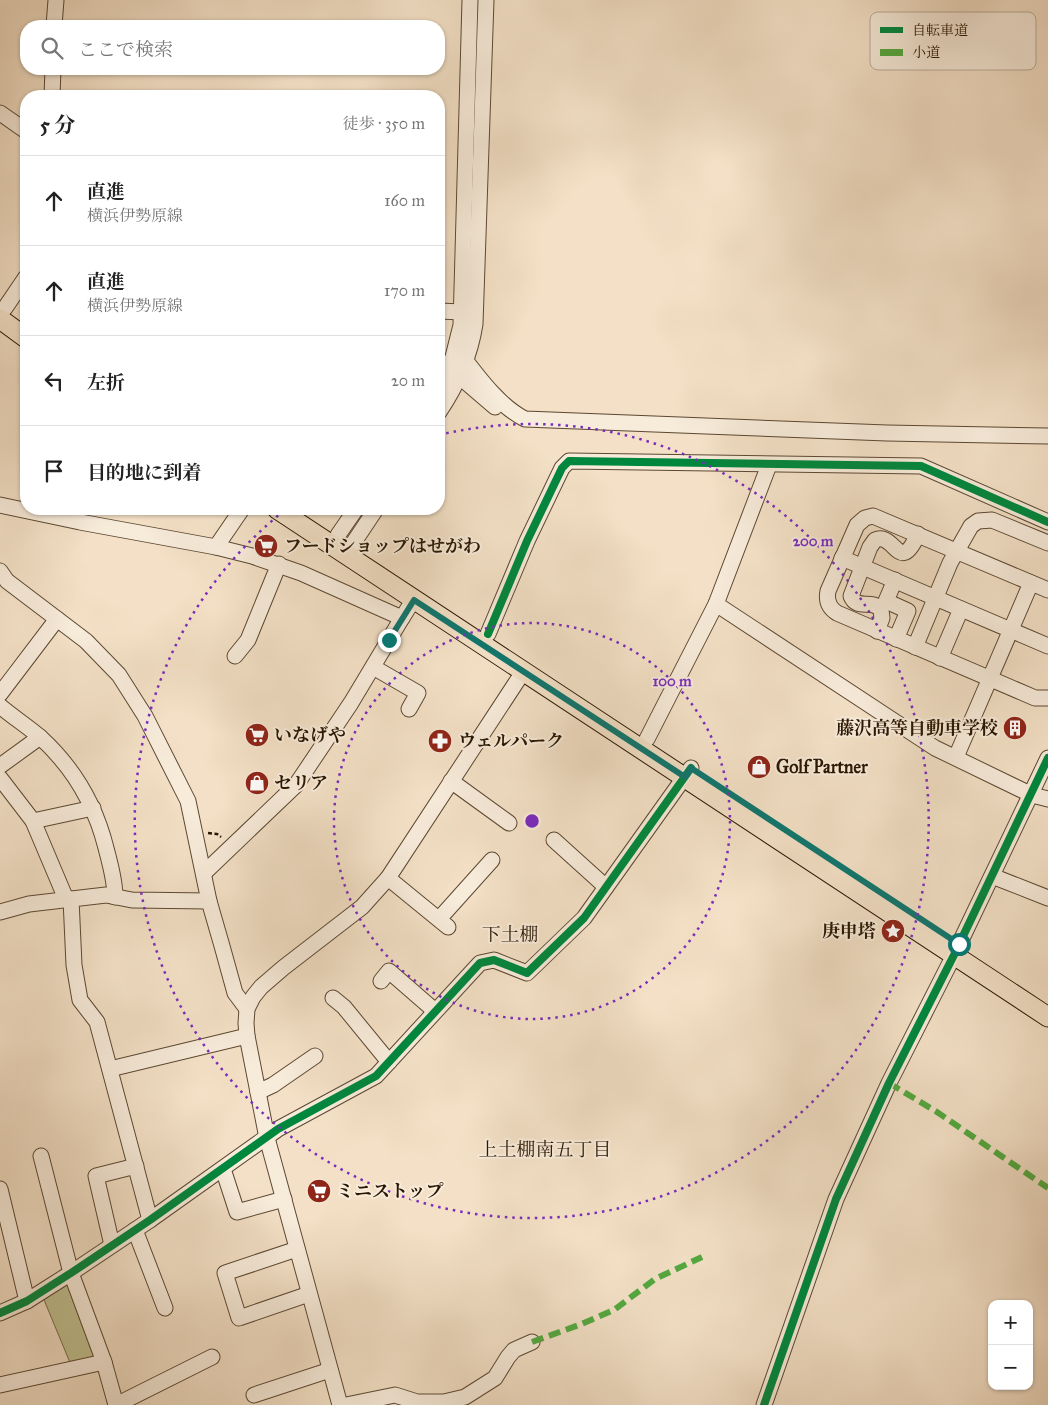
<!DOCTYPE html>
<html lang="ja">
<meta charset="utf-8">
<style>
body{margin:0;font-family:"IM FELL Great Primer","Noto Serif JP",serif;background:#f6f6f6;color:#222}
.controls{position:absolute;right:15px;bottom:15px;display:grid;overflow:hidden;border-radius:10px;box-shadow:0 1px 4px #0004}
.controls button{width:45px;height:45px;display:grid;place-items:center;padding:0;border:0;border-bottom:1px solid #e0e0e0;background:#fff;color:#222;font:25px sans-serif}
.stop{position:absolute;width:15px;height:15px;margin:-11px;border:4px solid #0f766e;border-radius:50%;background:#fff}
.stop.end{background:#0f766e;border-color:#fff;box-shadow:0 1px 5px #0008}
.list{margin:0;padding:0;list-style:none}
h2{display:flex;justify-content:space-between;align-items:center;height:65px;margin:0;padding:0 20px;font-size:21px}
h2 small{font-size:16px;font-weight:400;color:#767676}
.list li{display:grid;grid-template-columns:32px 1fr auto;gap:15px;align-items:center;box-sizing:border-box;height:90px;padding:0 20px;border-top:1px solid #e0e0e0}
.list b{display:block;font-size:19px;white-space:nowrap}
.list p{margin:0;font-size:16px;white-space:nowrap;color:#767676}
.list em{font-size:16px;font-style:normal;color:#767676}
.icon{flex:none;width:28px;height:28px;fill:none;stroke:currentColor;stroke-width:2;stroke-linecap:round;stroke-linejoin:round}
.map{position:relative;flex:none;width:1048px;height:1405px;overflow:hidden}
.search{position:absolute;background:#fff;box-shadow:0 1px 4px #0004;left:20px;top:20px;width:425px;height:55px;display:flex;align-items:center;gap:12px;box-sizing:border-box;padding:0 18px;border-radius:20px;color:#767676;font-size:19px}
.panel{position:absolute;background:#fff;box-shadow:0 1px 4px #0004;left:20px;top:90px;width:425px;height:425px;border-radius:20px}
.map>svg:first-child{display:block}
.green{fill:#c1c191;stroke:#756b48}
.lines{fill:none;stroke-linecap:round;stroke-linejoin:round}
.minor-casing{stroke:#5c4832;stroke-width:17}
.major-casing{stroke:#291500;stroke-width:21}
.path{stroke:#291500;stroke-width:2.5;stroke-dasharray:4 2.5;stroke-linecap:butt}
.minor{stroke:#f7ebda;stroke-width:15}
.major{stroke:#f3e0c6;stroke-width:19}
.quiet{stroke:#53a940;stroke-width:6;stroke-dasharray:12 6;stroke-linecap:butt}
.cycleway-casing{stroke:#f7ebda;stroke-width:11}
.cycleway{stroke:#00873e;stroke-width:8}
.route{stroke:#0f766e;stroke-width:6}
.ring{fill:none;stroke:#7b2cbf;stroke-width:2.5;stroke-dasharray:2.5 5}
.labels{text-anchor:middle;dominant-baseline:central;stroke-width:4;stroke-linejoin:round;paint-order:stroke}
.poi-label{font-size:18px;font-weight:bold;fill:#291500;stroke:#f7ebda;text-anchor:start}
.neighbourhood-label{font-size:19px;fill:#291500;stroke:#f7ebda}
.key{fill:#f7ebda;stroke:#b9ab99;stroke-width:1}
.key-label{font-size:14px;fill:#291500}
.centre{fill:#7b2cbf;stroke:#f7ebda;stroke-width:2.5}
.ring-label{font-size:15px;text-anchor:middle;font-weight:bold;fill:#7b2cbf;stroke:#f7ebda;stroke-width:4;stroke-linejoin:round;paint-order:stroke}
</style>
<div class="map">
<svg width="1048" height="1405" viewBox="0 0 1048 1405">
<rect width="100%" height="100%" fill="#f3e0c6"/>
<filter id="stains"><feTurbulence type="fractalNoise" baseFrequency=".004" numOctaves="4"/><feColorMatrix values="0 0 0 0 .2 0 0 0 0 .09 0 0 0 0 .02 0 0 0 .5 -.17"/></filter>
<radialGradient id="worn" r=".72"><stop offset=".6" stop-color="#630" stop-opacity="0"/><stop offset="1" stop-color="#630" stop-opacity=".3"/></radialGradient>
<path class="green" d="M65,1281l5,2 26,73 -25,9 -29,-70z"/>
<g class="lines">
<g class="minor-casing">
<g id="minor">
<path d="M54,26l2,-26"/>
<path d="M52,96l1,-27"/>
<path d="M0,113l26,18"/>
<path d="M5,308l21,-31"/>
<path d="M439,311l23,1"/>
<path d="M456,348c18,23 42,58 69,71l362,14 161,3"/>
<path d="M448,370l12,7 35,30"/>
<path d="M439,388l14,-31 8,-32 9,-325"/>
<path d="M439,412c19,-28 31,-55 36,-88l11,-324"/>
<path d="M0,505l80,17 136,25 36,9 49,17 101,45 12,-19"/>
<path d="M338,535l18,-26"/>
<path d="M352,545l24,-36"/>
<path d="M216,547l26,-38"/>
<path d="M842,558l206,88"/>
<path d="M0,571l7,10 79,60 33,34 26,41 43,85 21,100 13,45 13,47 12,16"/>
<path d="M895,580l-9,21 22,10 -12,28"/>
<path d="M1048,590l-175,-74 -8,2 -8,7 -29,66c-2,10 1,17 9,22l198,85h13"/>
<path d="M716,604l219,144 97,47 16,4"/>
<path d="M877,631l5,-13 -1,-8c-9,-12 -24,1 -30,-14l19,-49 5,-7c20,-9 24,37 43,-6"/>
<path d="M488,634l39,-93 35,-73 7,-7 352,5 127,56"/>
<path d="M915,647l35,-84 21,-37 7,-5 14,-1 56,23"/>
<path d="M235,656l13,-16 31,-76"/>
<path d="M940,658l21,-49"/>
<path d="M373,667l45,26 -9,16"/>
<path d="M0,694l57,-75"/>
<path d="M0,706c13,11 27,20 40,31 33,30 55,67 66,111 4,16 9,32 9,49"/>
<path d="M647,739l69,-135 53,-139"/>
<path d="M956,757l75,-174"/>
<path d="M0,766l40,-29"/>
<path d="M0,778l33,43 33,78"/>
<path d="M451,781l58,42"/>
<path d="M33,821l60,-13"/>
<path d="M554,840l52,47"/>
<path d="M204,873l92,-88 55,-82 51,-85"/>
<path d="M992,876l56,22"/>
<path d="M388,878l60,49"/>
<path d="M71,899l3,66 6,35 17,22 53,198"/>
<path d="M0,912l29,-8 77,-9 26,5 77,1"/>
<path d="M439,919l53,-59"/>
<path d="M381,981l8,-10 46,40"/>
<path d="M333,998l11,9 45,55"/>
<path d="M110,1069l137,-33"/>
<path d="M258,1092l15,-7 42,-29"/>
<path d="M41,1156l30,117 33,89 12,43"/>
<path d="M223,1169l14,43 47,-13"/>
<path d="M0,1189l27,112"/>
<path d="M135,1230l30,78"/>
<path d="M112,1245l-16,-69 40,-10"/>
<path d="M297,1249l-72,24 14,45 70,-24"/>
<path d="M0,1313l27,-12 44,-28 79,-53 128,-91 98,-53 104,-113 14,-3 33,13 57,-55 107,-150"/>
<path d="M0,1385l104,-23"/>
<path d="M254,1395l76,-25"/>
<path d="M116,1405l96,-48"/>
<path d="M340,1405l-73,-267 -20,-102 -1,-13 1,-14 6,-12 8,-10 22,-19 79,-61 26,-29 135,-206"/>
<path d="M346,1405l49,-10 22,7h27l21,-5 30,-19 13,-21 6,-7 18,-8"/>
<path d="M764,1405l72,-206 53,-116 65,-128 94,-197"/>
</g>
</g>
<g class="major-casing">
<g id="major">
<path d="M0,319l26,19"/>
<path d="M277,509l771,508"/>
</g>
</g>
<path class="path" d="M208,833l9,1 4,3"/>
<use href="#minor" class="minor"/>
<use href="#major" class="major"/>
<g class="quiet">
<path d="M889,1083l48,29 111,76"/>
<path d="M532,1342l47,-17 35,-15 41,-31 47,-22"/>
</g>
<g class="cycleway-casing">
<g id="cycleway">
<path d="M488,634l39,-93 35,-73 7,-7 352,5 127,56"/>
<path d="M0,1313l27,-12 44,-28 79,-53 128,-91 98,-53 104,-113 14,-3 33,13 57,-55 107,-150"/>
<path d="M764,1405l72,-206 53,-116 65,-128 94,-197"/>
</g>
</g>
<use href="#cycleway" class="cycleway"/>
</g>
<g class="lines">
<path class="route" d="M389,640l25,-40 271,177 6,-9 268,176"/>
</g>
<g class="ring">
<circle cx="532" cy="821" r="198"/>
<path d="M439 435A397 397 0 1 1 285 510"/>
</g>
<defs>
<g id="supermarket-disc" transform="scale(1.25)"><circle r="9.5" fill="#8f2418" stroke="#f7ebda"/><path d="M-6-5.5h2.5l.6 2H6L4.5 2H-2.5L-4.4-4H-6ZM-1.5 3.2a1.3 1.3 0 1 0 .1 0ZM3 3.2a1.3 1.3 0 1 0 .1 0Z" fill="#fff"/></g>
<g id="building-disc" transform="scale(1.25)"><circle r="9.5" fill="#8f2418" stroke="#f7ebda"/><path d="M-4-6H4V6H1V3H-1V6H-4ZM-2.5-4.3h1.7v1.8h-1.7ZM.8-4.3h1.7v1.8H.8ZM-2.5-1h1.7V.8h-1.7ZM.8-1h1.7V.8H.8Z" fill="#fff"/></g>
<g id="pharmacy-disc" transform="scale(1.25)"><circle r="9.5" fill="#8f2418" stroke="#f7ebda"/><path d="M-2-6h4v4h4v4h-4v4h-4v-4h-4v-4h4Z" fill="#fff"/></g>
<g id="shop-disc" transform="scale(1.25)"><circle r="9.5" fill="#8f2418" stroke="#f7ebda"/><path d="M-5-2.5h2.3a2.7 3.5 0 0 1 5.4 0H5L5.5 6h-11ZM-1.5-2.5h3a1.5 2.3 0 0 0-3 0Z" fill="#fff"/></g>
<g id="sight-disc" transform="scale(1.25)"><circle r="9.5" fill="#8f2418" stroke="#f7ebda"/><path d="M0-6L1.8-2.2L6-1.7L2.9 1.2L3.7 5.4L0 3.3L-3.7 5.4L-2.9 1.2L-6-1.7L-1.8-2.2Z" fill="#fff"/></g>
</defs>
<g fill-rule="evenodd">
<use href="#supermarket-disc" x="266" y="546"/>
<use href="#building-disc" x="1015" y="728"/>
<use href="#supermarket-disc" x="257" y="735"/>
<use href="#pharmacy-disc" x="440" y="741"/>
<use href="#shop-disc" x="759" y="767"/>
<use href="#shop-disc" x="257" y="783"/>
<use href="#sight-disc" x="893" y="931"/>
<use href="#supermarket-disc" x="319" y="1191"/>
</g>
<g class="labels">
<g class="poi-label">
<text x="284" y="546">フードショップはせがわ</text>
<text x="998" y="728" text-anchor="end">藤沢高等自動車学校</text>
<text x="274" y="735">いなげや</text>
<text x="458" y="741">ウェルパーク</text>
<text x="776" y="767">Golf Partner</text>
<text x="274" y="783">セリア</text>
<text x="876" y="931" text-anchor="end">庚申塔</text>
<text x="336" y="1191">ミニストップ</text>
</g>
<g class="neighbourhood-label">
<text x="510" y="934">下土棚</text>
<text x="545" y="1149">上土棚南五丁目</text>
</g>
</g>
<rect x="870" y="12" width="166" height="58" rx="8" class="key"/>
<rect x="880" y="27" width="23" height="6" fill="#00873e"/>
<rect x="880" y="49" width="23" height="7" fill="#53a940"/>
<g class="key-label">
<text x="912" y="35">自転車道</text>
<text x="912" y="57">小道</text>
</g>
<circle cx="532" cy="821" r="8" class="centre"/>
<g class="ring-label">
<text x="813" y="546">200 m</text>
<text x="672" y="686">100 m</text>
</g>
<rect width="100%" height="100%" filter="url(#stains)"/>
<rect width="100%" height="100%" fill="url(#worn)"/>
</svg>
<div class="controls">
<button>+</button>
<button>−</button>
</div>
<div class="stop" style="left:959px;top:944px"></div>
<div class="stop end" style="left:389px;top:640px"></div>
<div class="search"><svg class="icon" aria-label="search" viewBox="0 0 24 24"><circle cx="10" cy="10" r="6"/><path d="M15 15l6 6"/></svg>ここで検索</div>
<section class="panel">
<h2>5 分<small>徒歩 · 350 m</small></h2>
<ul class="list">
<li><svg class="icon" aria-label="ahead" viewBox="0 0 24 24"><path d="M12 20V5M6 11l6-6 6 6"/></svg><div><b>直進</b><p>横浜伊勢原線</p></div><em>160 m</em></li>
<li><svg class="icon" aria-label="ahead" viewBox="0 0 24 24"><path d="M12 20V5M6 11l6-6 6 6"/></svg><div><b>直進</b><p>横浜伊勢原線</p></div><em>170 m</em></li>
<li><svg class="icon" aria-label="left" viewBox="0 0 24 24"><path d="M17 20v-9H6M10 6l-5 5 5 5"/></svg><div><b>左折</b></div><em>20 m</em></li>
<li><svg class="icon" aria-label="arrive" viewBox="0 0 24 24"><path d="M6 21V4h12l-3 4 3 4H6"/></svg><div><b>目的地に到着</b></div></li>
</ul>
</section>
</div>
